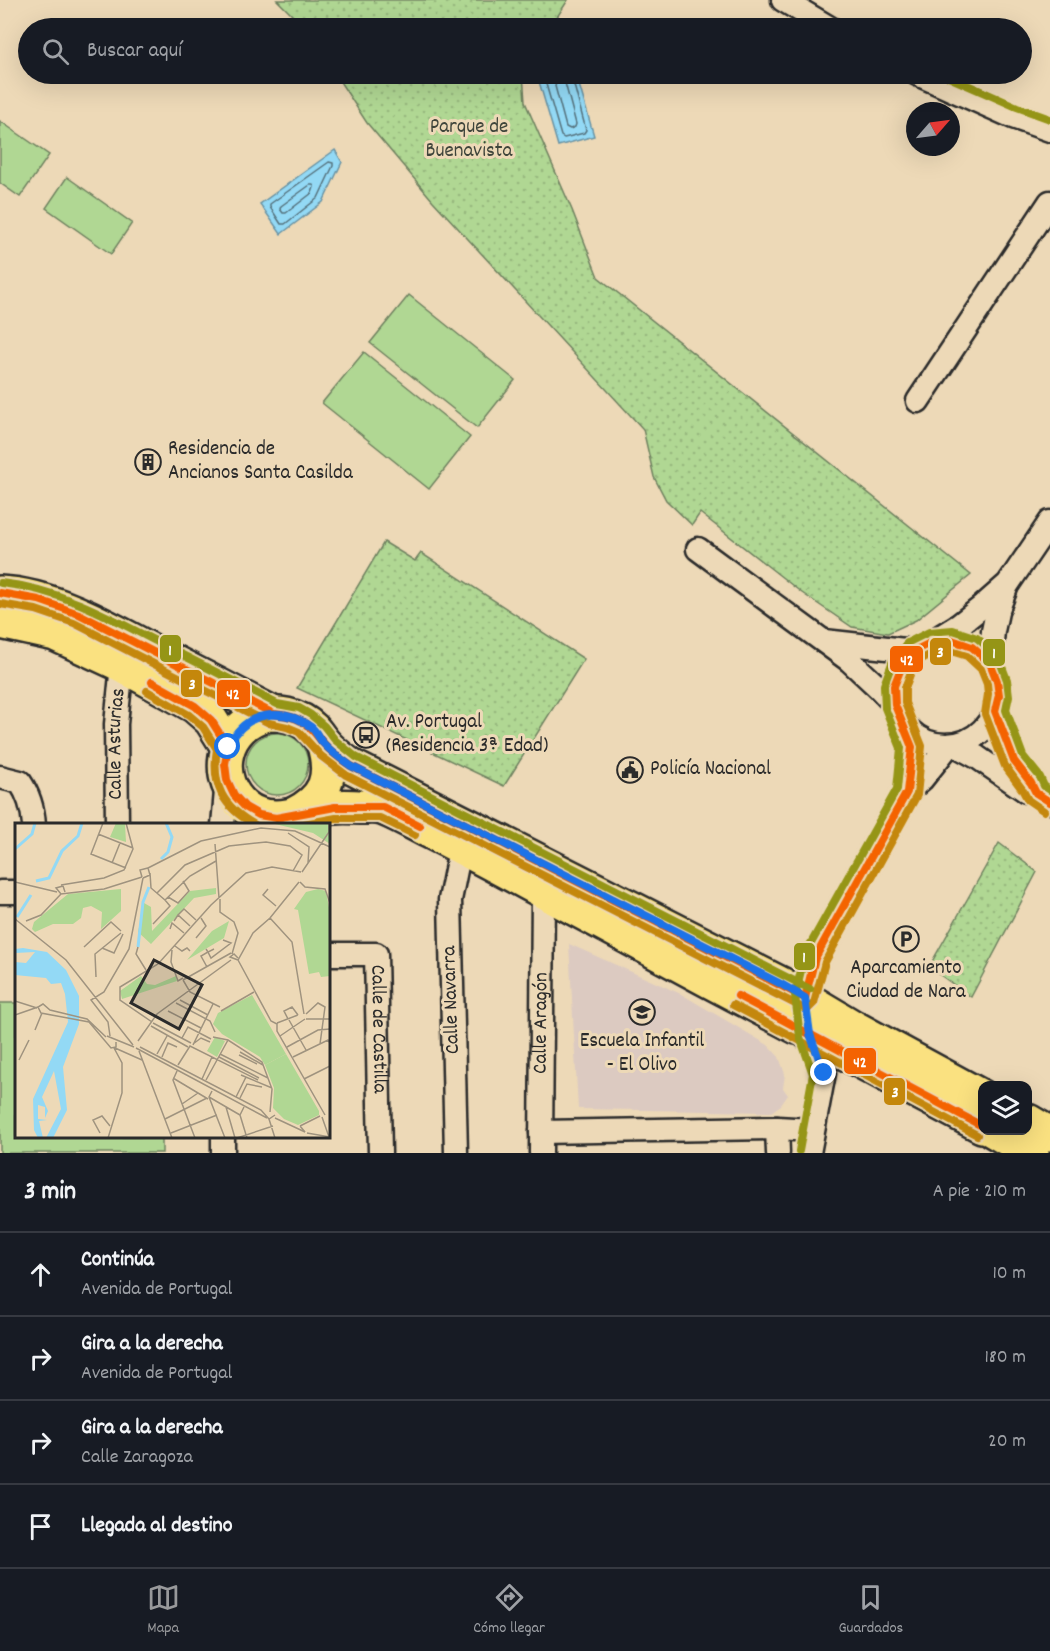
<!DOCTYPE html>
<html lang="es">
<meta charset="utf-8">
<style>
body{margin:0;font-family:Dekko,sans-serif;background:#20242c;color:#f1f3f6}
.controls{position:absolute;right:18px;bottom:18px;display:grid;overflow:hidden;border-radius:12px;box-shadow:0 6px 24px #0002}
.controls button{width:54px;height:54px;display:grid;place-items:center;padding:0;border:0;border-bottom:2px solid #363941;background:#171b24;color:#f1f3f6;font:30px sans-serif}
.compass{position:absolute;left:906px;top:102px;width:54px;height:54px;border-radius:50%;background:#171b24;box-shadow:0 6px 24px #0002;rotate:62deg}
.stop{position:absolute;width:18px;height:18px;margin:-14px;border:4px solid #1a73e8;border-radius:50%;background:#fff}
.stop.end{background:#1a73e8;border-color:#fff;box-shadow:0 2px 6px #0008}
.list{margin:0;padding:0;list-style:none}
h2{display:flex;justify-content:space-between;align-items:center;height:78px;margin:0;padding:0 24px;font-size:26px}
h2 small{font-size:20px;font-weight:400;color:#9ea1a6}
.list li{display:grid;grid-template-columns:39px 1fr auto;gap:18px;align-items:center;box-sizing:border-box;height:84px;padding:0 24px;border-top:2px solid #363941}
.list b{display:block;font-size:22px;white-space:nowrap}
.list p{margin:0;font-size:20px;white-space:nowrap;color:#9ea1a6}
.list em{font-size:20px;font-style:normal;color:#9ea1a6}
.icon{flex:none;width:33px;height:33px;fill:none;stroke:currentColor;stroke-width:2;stroke-linecap:round;stroke-linejoin:round}
.map{position:relative;flex:none;width:1050px;height:1153px;overflow:hidden}
.search{position:absolute;background:#171b24;box-shadow:0 6px 24px #0002;left:18px;right:18px;top:18px;height:66px;display:flex;align-items:center;gap:15px;box-sizing:border-box;padding:0 21px;border-radius:33px;color:#9ea1a6;font-size:22px}
.sheet{height:414px;background:#171b24}
nav{display:flex;justify-content:space-around;align-items:center;box-sizing:border-box;height:84px;border-top:2px solid #363941;background:#171b24;font-size:16px;color:#9ea1a6}
nav a{display:grid;justify-items:center;gap:3px}
nav .on{color:#98999b}
.map>svg:first-child{display:block}
.built{fill:#dccac1}
.grass{fill:#b0d793;stroke:#6e815f;stroke-width:1.5}
.park{fill:url(#park-dots);stroke:#6e815f;stroke-width:1.5}
.water{fill:#93d9f5;stroke:#6993a4;stroke-width:1.5}
.lines{fill:none;stroke-linecap:round;stroke-linejoin:round}
.shore{stroke:#55717c;stroke-width:1.5}
.minor-casing{stroke:#2b2b2b;stroke-width:27}
.primary-casing{stroke:#2b2b2b;stroke-width:38}
.minor{stroke:#edd9b7;stroke-width:22}
.primary{stroke:#fae180;stroke-width:33}
.bus-1-casing{stroke:#edd9b7;stroke-width:12}
.bus-2-casing{stroke:#edd9b7;stroke-width:12}
.bus-3-casing{stroke:#edd9b7;stroke-width:12}
.bus-1{stroke:#f46302;stroke-width:8}
.bus-2{stroke:#c4870b;stroke-width:8}
.bus-3{stroke:#959516;stroke-width:8}
.route{stroke:#1a73e8;stroke-width:8}
.labels{text-anchor:middle;dominant-baseline:central;stroke-width:6;stroke-linejoin:round;paint-order:stroke}
.park-label{font-size:21px;fill:#3f453b;stroke:#edd9b7}
.poi-label{font-size:21px;fill:#2b2b2b;stroke:#edd9b7;text-anchor:start}
.street-label{font-size:21px;fill:#2b2b2b;stroke:#edd9b7}
.inset-river{fill:none;stroke:#93d9f5;stroke-width:3}
.inset-road{fill:none;stroke:#9f937f;stroke-width:1.5}
.view{fill:#2b2b2b;fill-opacity:0.15;stroke:#2b2b2b;stroke-width:3}
.inset-edge{fill:none;stroke:#2b2b2b;stroke-width:3}
.line-badge{stroke:#edd9b7;stroke-width:2}
.badge-label{font-size:16px;text-anchor:middle;font-weight:bold;fill:#fff}
</style>
<div class="map">
<svg width="1050" height="1153" viewBox="0 0 1050 1153">
<defs>
<pattern id="park-dots" width="8" height="8" patternUnits="userSpaceOnUse" patternTransform="scale(1.5)"><rect width="8" height="8" fill="#b0d793"/><path d="M2 2h.1M6 6h.1" fill="none" stroke="#98b97f" stroke-width="1.8" stroke-linecap="round"/></pattern>
</defs>
<rect width="100%" height="100%" fill="#edd9b7"/>
<filter id="ink" filterUnits="userSpaceOnUse"><feTurbulence type="fractalNoise" baseFrequency=".0167" numOctaves="2"/><feDisplacementMap in="SourceGraphic" scale="12" xChannelSelector="R" yChannelSelector="G"/><feConvolveMatrix kernelMatrix="1 2 1 2 8 2 1 2 1" color-interpolation-filters="sRGB"/></filter>
<g filter="url(#ink)">
<path class="built" d="M569,944l112,50 87,51 11,12 6,17 -2,14 5,7 -7,10 -10,7 -193,-3z"/>
<g class="grass">
<path d="M0,121l49,34 -29,42 -20,-14z"/>
<path d="M67,177l65,46 -21,31 -65,-46z"/>
<path d="M409,295l106,85 -38,48 -107,-85z"/>
<path d="M364,352l106,85 -41,52 -107,-86z"/>
<circle cx="277" cy="764" r="31"/>
<path d="M0,1003h16v133l146,1v16h-162z"/>
</g>
<g class="park">
<path d="M277,0h291l-18,28h-245z"/>
<path d="M335,74h188l2,28 47,108 26,67 373,298 -55,45 -28,13 -36,-6 -50,-34 -102,-80 -8,12 -26,-25 -12,-23 -11,-48 -210,-228 -66,-78z"/>
<path d="M384,542l31,19 6,-8 163,106 -80,127 -207,-98z"/>
<path d="M999,843l38,29 -66,125 -42,-30z"/>
</g>
<g class="water">
<path d="M554,74h22l18,62 -36,10 -20,-68z"/>
<path d="M335,150l7,12 -19,40 -42,32 -21,-30z"/>
</g>
<g class="lines">
<g class="shore">
<path d="M551,74v4l-5,6 15,52 3,2 20,-5 2,-3 -15,-56"/>
<path d="M561,77l3,2 12,45 -1,3 -5,2 -4,-2 -11,-41 3,-7z"/>
<path d="M329,162l4,1v3l-15,32 -33,26h-4l-11,-17v-3z"/>
<path d="M310,185h3l1,2 -2,6 -26,20h-3l-3,-4 1,-3z"/>
</g>
<g class="minor-casing">
<g id="minor">
<path d="M783,0l47,28"/>
<path d="M917,74l96,43 37,13"/>
<path d="M918,401l132,-199"/>
<path d="M698,549l151,111 31,29 15,16"/>
<path d="M824,641l90,10"/>
<path d="M933,641l26,-16 24,-19 25,-22 42,-62"/>
<circle cx="946" cy="693" r="52"/>
<path d="M990,663l3,-32 4,-19 9,-24"/>
<path d="M995,711l19,50 19,26"/>
<path d="M903,722l9,25 -5,45"/>
<path d="M955,745l22,12 49,34 10,2 14,9"/>
<path d="M0,777l20,5c9,13 13,27 14,43"/>
<path id="s1" d="M117,825l-1,-101 6,-59"/>
<path d="M223,825l4,-45"/>
<path d="M0,892h16"/>
<path id="s2" d="M328,954h48l4,199"/>
<path d="M777,1128l1,25"/>
<path d="M541,1132l236,-4 35,2"/>
<path d="M223,1136v17"/>
<path d="M456,1153l-6,-253 8,-40 7,-11"/>
<path id="s3" d="M541,1153l2,-262"/>
<path d="M809,1153l15,-80 -14,-39 -5,-36 10,-40 88,-160 4,-6 15,-13 27,-34"/>
</g>
</g>
<g class="primary-casing">
<g id="primary">
<path d="M0,593c51,2 108,34 152,58 41,21 81,42 122,63"/>
<path d="M0,622l55,12 67,31 73,41 16,14 17,27"/>
<path d="M293,815c33,-17 41,-37 30,-73"/>
<path d="M797,1027c-84,-44 -168,-89 -251,-134 -39,-21 -77,-42 -117,-62 -14,-7 -29,-16 -44,-22 -7,-3 -15,-2 -22,-2 -9,0 -19,-1 -28,0 -29,2 -64,22 -91,-1 -30,-25 -23,-74 14,-89 18,-7 41,-2 55,12 4,4 7,10 11,14 8,9 17,16 27,23l430,218 72,43 129,70"/>
<path d="M810,1034l172,92"/>
<path d="M1028,1121l22,13"/>
<path d="M992,1130l40,23"/>
</g>
</g>
<use href="#minor" class="minor"/>
<use href="#primary" class="primary"/>
<g class="bus-1-casing">
<g id="bus-1">
<path d="M0,593l39,7 40,14 195,100c30,3 33,10 51,31 7,8 17,15 26,21l454,232 10,-40 92,-166 5,-45 -17,-42 -1,-19 9,-23 11,-12 18,-9 20,-2 20,7 18,16 7,18 2,14 -4,16 19,50 17,22 5,10 14,9"/>
<path d="M152,682l43,24 16,14 17,27 -3,17 2,16 7,15 11,12 14,8 17,3 59,-11h48l37,19"/>
<path d="M738,996l244,130"/>
</g>
</g>
<g class="bus-2-casing">
<g id="bus-2">
<path d="M0,604l36,6 38,13 195,100 18,4 12,5 22,24 25,19 457,233h6l5,-5 11,-41 92,-167 5,-49 -17,-43v-15l7,-19 8,-9 15,-8 16,-1 16,5 14,13 6,15 1,10 -3,20 20,52 17,23 6,11 16,11"/>
<path d="M147,691l42,24 14,12 14,22c-6,37 6,58 38,76"/>
<path d="M298,825l38,-7h44l35,17"/>
<path d="M733,1005l244,130"/>
</g>
</g>
<g class="bus-3-casing">
<g id="bus-3">
<path d="M942,74l75,33 33,12"/>
<path d="M1,583c58,6 107,33 158,60 39,20 79,40 118,61l22,4 12,7 13,11 11,14 21,17 454,232"/>
<path d="M799,1151l14,-77 -13,-37 -5,-42 10,-41 92,-165 4,-41 -16,-40 -1,-23 10,-27 13,-15 22,-11 24,-2 24,8 21,18 9,24 2,16 -3,14 17,46 17,21 4,9 6,4"/>
</g>
</g>
<use href="#bus-1" class="bus-1"/>
<use href="#bus-2" class="bus-2"/>
<use href="#bus-3" class="bus-3"/>
</g>
</g>
<g class="lines" filter="url(#ink)">
<path class="route" d="M228,747c2,-4 4,-8 7,-12 17,-25 53,-26 76,-8 5,4 7,10 11,15 9,10 19,17 29,24l430,218 24,14 5,36 14,39"/>
</g>
<defs>
<g id="building-ring" transform="scale(1.35)"><circle r="9.5" fill="#edd9b7" stroke="#2b2b2b" stroke-width="1.5"/><path d="M-4-6H4V6H1V3H-1V6H-4ZM-2.5-4.3h1.7v1.8h-1.7ZM.8-4.3h1.7v1.8H.8ZM-2.5-1h1.7V.8h-1.7ZM.8-1h1.7V.8H.8Z" fill="#2b2b2b"/></g>
<g id="bus-ring" transform="scale(1.35)"><circle r="9.5" fill="#edd9b7" stroke="#2b2b2b" stroke-width="1.5"/><path d="M-5-6H5V4H4V6H2V4H-2V6H-4V4H-5ZM-3.5-4V0h7V-4ZM-3.5 1.2v1.5H-2V1.2ZM2 1.2v1.5H3.5V1.2Z" fill="#2b2b2b"/></g>
<g id="civic-ring" transform="scale(1.35)"><circle r="9.5" fill="#edd9b7" stroke="#2b2b2b" stroke-width="1.5"/><path d="M-.6-6.5H3V-4.5H.6V-3L4-1V1h2V6H-6V1h2V-1L-.6-3ZM-1.2 2.5V6h2.4V2.5Z" fill="#2b2b2b"/></g>
<g id="parking-ring" transform="scale(1.35)"><circle r="9.5" fill="#edd9b7" stroke="#2b2b2b" stroke-width="1.5"/><path d="M-3.5-5.5H1a3.5 3.5 0 0 1 0 7H-1V5.5H-3.5ZM-1-3.4V-.6H.8a1.4 1.4 0 0 0 0-2.8Z" fill="#2b2b2b"/></g>
<g id="school-ring" transform="scale(1.35)"><circle r="9.5" fill="#edd9b7" stroke="#2b2b2b" stroke-width="1.5"/><path d="M0-5L7-2L0 1L-7-2ZM-4 1L0 2.5L4 1V4Q0 6-4 4Z" fill="#2b2b2b"/></g>
</defs>
<g fill-rule="evenodd">
<use href="#building-ring" x="148" y="462"/>
<use href="#bus-ring" x="366" y="735"/>
<use href="#civic-ring" x="630" y="770"/>
<use href="#parking-ring" x="906" y="939"/>
<use href="#school-ring" x="642" y="1012"/>
</g>
<g class="labels">
<g class="park-label">
<text x="469" y="128">Parque de<tspan x="469" dy="24">Buenavista</tspan></text>
</g>
<g class="poi-label">
<text x="168" y="450">Residencia de<tspan x="168" dy="24">Ancianos Santa Casilda</tspan></text>
<text x="386" y="723">Av. Portugal<tspan x="386" dy="24">(Residencia 3ª Edad)</tspan></text>
<text x="650" y="770">Policía Nacional</text>
<text x="906" y="969" text-anchor="middle">Aparcamiento<tspan x="906" dy="24">Ciudad de Nara</tspan></text>
<text x="642" y="1042" text-anchor="middle">Escuela Infantil<tspan x="642" dy="24">- El Olivo</tspan></text>
</g>
<g class="street-label">
<text stroke="none"><textPath href="#s1" startOffset="81">Calle Asturias</textPath></text>
<text transform="translate(452 1000) rotate(-92)">Calle Navarra</text>
<text stroke="none"><textPath href="#s3" startOffset="130">Calle Aragón</textPath></text>
<text stroke="none"><textPath href="#s2" startOffset="123">Calle de Castilla</textPath></text>
</g>
</g>
<g transform="translate(15 823)">
<rect width="315" height="315" fill="#edd9b7"/>
<path d="M315,0v21l-17,-11 -38,-9zM106,66v22l-20,18 1,-17 -11,-6 -8,2 -2,10 -8,6h-20l-18,8 -3,-3 2,-7 34,-28zM271,231l33,57v4l-21,10 -14,-6 -11,-11 1,-20 -9,-23z" fill="#b0d793"/>
<path d="M303,66l8,2 4,22v63l-9,1 -2,-5 -10,2 -11,-64 -4,-1 12,-17z" fill="#b0d793"/>
<path d="M101,0l9,1 1,18 -16,-5zM201,65v6l-22,4 -43,46 -13,-12 6,-29 7,4 1,24 38,-40zM214,98l-5,17 -37,22 25,-29zM126,153l6,8 8,1 21,-9 1,5 -55,18 -2,-8zM237,172l34,59 -21,11 -5,-8 -38,-23 -9,-10 5,-11zM200,214l10,4 -8,16 -10,-6z" fill="#b0d793"/>
<path d="M8,125l24,4 19,18 13,26v28l-16,43 4,43 -14,28h-7l15,-29 -7,-38 -12,26 6,14 -3,7v-11l-7,-2v14l9,1 -8,1 4,17h-5l-4,-8 -1,-31 35,-77 -3,-28 -4,-11 -10,1 -5,-6 -31,-3v-13l11,1 9,-11 -20,1v-4z" fill="#93d9f5"/>
<path class="inset-river" d="M0,26l17,-15 3,-11M146,36l7,-7 4,-15 -6,-14M21,58l13,-3 13,-27 16,-15 4,-13M2,94l14,-22M123,124l5,-45 6,-15"/>
<path class="inset-road" d="M88,0l-12,31 35,14M273,10l21,14 -1,16M83,11l35,14M200,21l4,54M97,40l8,-20M133,45l53,-27 60,-13 34,3 35,16M287,49l27,-40v-9M135,50l1,15 14,12 25,-24 26,-15M127,54l-2,-7 8,-2 2,7 -7,3M0,59l42,10M285,59l5,5 20,2 5,14M46,62l43,-7 20,-8 9,-21 -7,-26M253,66l-5,6 13,11M50,69l-2,-6 -7,2 5,6 43,-5 38,-12M142,70l28,-28 44,-19 37,-4 24,4 12,9 -9,16M153,74l10,6 11,-12 -6,-10M205,76v13l14,10 4,11 -6,21M163,92l6,-6 12,11M255,95l22,24 12,72M0,96l51,41 67,85M11,98l15,-6 20,-21M159,98l4,-6 12,11M138,101l17,-18 -5,-6M155,106l2,-6 12,10M181,115l10,-12 -5,-8M160,123l7,5 5,-3 3,3M69,124l27,-25 10,9M123,124l-2,7 10,16M87,125l12,5 9,-19M191,126l2,3 -7,4 6,11M199,126l-6,3 3,6 20,-15 -8,-3M157,127l-1,12 7,19 5,-3M223,135l-4,-4 -4,3 8,3 15,-27 17,-15 29,-36M223,137l33,61 6,3v7l48,84M81,154l-1,-23 26,-21M168,157l48,-27M168,157l7,12 30,15M165,177l28,15M0,178l22,7M161,180l34,18 5,11M153,188l33,17M206,188l33,-19M291,191l12,-11 7,4 -5,37M0,192l23,-8M273,196l-4,-8 8,-4 6,8M291,196h24M274,197l17,30M137,199l-32,-22v-13l38,-23 53,-59 35,-32 26,-6 29,5M138,200l38,20M262,200l21,-8M136,203l37,21M20,207l7,-17M92,213l27,11M95,213l-2,-14 -17,-22 13,-8 25,-43 14,-71M265,213l25,-17M91,214l-19,-18 -37,-9 -7,-6 -5,3 3,6 48,9 22,26 5,-1v-5M198,214l15,3 34,22 10,27 -2,23M167,215l6,-11 23,12M123,218l19,-27 74,-54M178,221l8,-6 9,4M178,222l20,-41M125,224l121,63 8,9 6,-4M272,224l31,-17 12,-1M100,225l27,12M121,225l131,70M124,228l33,87M225,229l23,13M142,231l10,-18M205,231l48,24M224,232l18,9M147,234l6,-14 9,4M204,234l40,21M278,234l35,-17 2,3M4,237l10,-20M163,242l12,-19 68,34M162,248l-4,9 22,58M226,252l31,13M158,255l35,21M187,256l10,-22M289,256l26,-13M191,257l22,-40M197,268l-3,6 16,41M194,274l31,18M221,274l10,-20M225,275l7,-14 15,3M167,281l16,-11M211,284l9,31M229,284l-4,8 7,23M307,294l7,20M260,295l30,14 -5,-6M150,296l42,-21M254,296l6,19M285,303l20,-10M85,310l-7,-13 9,-4 8,10M156,310l46,-18M292,310l23,4M93,315l14,-45v-30l-8,-15M222,315l36,-12"/>
<path class="view" d="M139,137l48,25 -23,44 -48,-26z"/>
<rect width="315" height="315" class="inset-edge"/>
</g>
<g class="line-badge">
<rect x="159" y="634" width="23" height="29" rx="6" fill="#959516"/>
<rect x="929" y="637" width="23" height="29" rx="6" fill="#c4870b"/>
<rect x="982" y="638" width="24" height="29" rx="6" fill="#959516"/>
<rect x="889" y="645" width="35" height="28" rx="6" fill="#f46302"/>
<rect x="180" y="669" width="23" height="29" rx="6" fill="#c4870b"/>
<rect x="216" y="679" width="35" height="29" rx="6" fill="#f46302"/>
<rect x="793" y="942" width="23" height="29" rx="6" fill="#959516"/>
<rect x="843" y="1047" width="34" height="28" rx="6" fill="#f46302"/>
<rect x="883" y="1077" width="23" height="29" rx="6" fill="#c4870b"/>
</g>
<g class="badge-label">
<text x="170" y="655">1</text>
<text x="940" y="657">3</text>
<text x="994" y="658">1</text>
<text x="907" y="665">42</text>
<text x="192" y="689">3</text>
<text x="233" y="699">42</text>
<text x="804" y="962">1</text>
<text x="860" y="1067">42</text>
<text x="895" y="1097">3</text>
</g>
</svg>
<div class="controls">
<button><svg class="icon" aria-label="layers" viewBox="0 0 24 24"><path d="M12 4l9 5-9 5-9-5zM3 14l9 5 9-5"/></svg></button>
</div>
<svg class="compass" viewBox="-18 -18 36 36"><path d="M0-13l5 13h-10z" fill="#e53935"/><path d="M0 13l5-13h-10z" fill="#9ea1a6"/></svg>
<div class="stop" style="left:228px;top:747px"></div>
<div class="stop end" style="left:824px;top:1073px"></div>
<div class="search"><svg class="icon" aria-label="search" viewBox="0 0 24 24"><circle cx="10" cy="10" r="6"/><path d="M15 15l6 6"/></svg>Buscar aquí</div>
</div>
<section class="sheet">
<h2>3 min<small>A pie · 210 m</small></h2>
<ul class="list">
<li><svg class="icon" aria-label="ahead" viewBox="0 0 24 24"><path d="M12 20V5M6 11l6-6 6 6"/></svg><div><b>Continúa</b><p>Avenida de Portugal</p></div><em>10 m</em></li>
<li><svg class="icon" aria-label="right" viewBox="0 0 24 24"><path d="M7 20v-9h11M14 6l5 5-5 5"/></svg><div><b>Gira a la derecha</b><p>Avenida de Portugal</p></div><em>180 m</em></li>
<li><svg class="icon" aria-label="right" viewBox="0 0 24 24"><path d="M7 20v-9h11M14 6l5 5-5 5"/></svg><div><b>Gira a la derecha</b><p>Calle Zaragoza</p></div><em>20 m</em></li>
<li><svg class="icon" aria-label="arrive" viewBox="0 0 24 24"><path d="M6 21V4h12l-3 4 3 4H6"/></svg><div><b>Llegada al destino</b></div></li>
</ul>
</section>
<nav>
<a class="on"><svg class="icon" aria-label="map" viewBox="0 0 24 24"><path d="M3 6l6-2 6 2 6-2v14l-6 2-6-2-6 2zM9 4v14M15 6v14"/></svg>Mapa</a>
<a><svg class="icon" aria-label="directions" viewBox="0 0 24 24"><path d="M12 3l9 9-9 9-9-9zM9 14v-3h6M13 9l2 2-2 2"/></svg>Cómo llegar</a>
<a><svg class="icon" aria-label="saved" viewBox="0 0 24 24"><path d="M7 4h10v16l-5-4-5 4z"/></svg>Guardados</a>
</nav>
